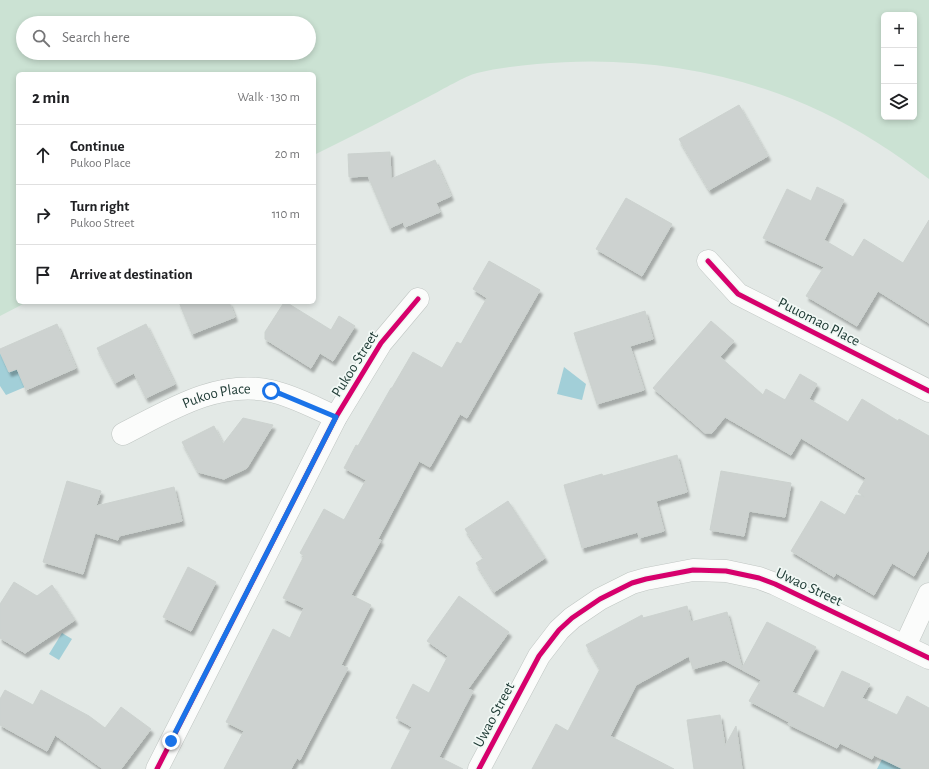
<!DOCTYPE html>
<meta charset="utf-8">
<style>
body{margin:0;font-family:"Alegreya Sans",sans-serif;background:#f2f2f2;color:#202124}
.controls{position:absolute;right:12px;top:12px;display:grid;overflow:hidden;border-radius:6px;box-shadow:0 2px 6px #0003}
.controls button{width:36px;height:36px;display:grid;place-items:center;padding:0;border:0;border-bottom:1px solid #e0e0e0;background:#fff;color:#202124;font:20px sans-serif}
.stop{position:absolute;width:12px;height:12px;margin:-9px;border:3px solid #1a73e8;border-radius:50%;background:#fff}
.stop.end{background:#1a73e8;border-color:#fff;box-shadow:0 1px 4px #0008}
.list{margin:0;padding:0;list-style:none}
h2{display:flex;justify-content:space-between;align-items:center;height:52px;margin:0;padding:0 16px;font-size:17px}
h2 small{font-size:13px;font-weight:400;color:#757577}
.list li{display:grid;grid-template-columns:26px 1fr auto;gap:12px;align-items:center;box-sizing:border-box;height:60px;padding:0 16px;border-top:1px solid #e0e0e0}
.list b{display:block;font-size:15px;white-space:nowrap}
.list p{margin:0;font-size:13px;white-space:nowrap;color:#757577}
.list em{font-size:13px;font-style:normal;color:#757577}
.icon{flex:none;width:22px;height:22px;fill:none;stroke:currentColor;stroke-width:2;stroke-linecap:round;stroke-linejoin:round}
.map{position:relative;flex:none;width:929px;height:769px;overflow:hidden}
.search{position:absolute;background:#fff;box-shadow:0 2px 6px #0003;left:16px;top:16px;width:300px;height:44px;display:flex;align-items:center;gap:10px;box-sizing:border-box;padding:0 14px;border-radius:22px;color:#757577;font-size:15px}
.panel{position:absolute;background:#fff;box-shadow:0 2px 6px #0003;left:16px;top:72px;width:300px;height:232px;border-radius:6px}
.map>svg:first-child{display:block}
.green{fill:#cbe2d3;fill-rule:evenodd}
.water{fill:#a2cfd8}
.building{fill:#cdd2d0;stroke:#ccd2cf;filter:url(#shadow)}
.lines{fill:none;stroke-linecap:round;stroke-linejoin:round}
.minor-casing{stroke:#c0c6c3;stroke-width:23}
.minor{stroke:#fbfcfb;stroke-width:22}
.cycleway-casing{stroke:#f1f8f5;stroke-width:8}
.cycleway{stroke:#d6006c;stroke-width:5}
.route{stroke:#1a73e8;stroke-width:5}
.labels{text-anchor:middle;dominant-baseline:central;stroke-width:3.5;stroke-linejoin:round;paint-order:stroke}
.street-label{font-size:15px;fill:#203c36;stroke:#f1f8f5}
</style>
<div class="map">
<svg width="929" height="769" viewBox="0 0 929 769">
<defs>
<filter id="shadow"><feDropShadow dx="2.5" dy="4.5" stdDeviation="1" flood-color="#0004"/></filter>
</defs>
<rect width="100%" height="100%" fill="#e3e9e6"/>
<path class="green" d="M0,0h929v179c-34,-26 -69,-49 -107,-67 -88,-42 -188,-57 -285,-48 -20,2 -41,4 -60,9 -12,3 -35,17 -47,23 -39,20 -77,40 -116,59v-81h-296v228h9l-27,14zM884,15h30v102h-30zM23,23h286v30h-286z"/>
<g class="water">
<path d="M0,352l9,20 8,-3 8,18 -19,8 -6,-9z"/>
<path d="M564,367l22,17 -4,16 -25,-6z"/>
<path d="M62,633l10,6 -13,21 -10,-6z"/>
<path d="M885,753l2,8 16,8h-26z"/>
</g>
<g class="building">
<path d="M739,105l29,51 -59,34 -30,-51z"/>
<path d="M390,152l1,27 44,-19 16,36 -15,7 4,9 -35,15 -2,-5 -13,6 -22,-52 -19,1 -1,-23z"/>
<path d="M817,187l27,13 -20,40 29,17 11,-18 39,24 26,-43v103l-51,-32 -21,35 -51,-30 18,-29 -61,-29 24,-49 24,12z"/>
<path d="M626,198l46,26 -30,52 -46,-27z"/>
<path d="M489,261l51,29 -73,128 -7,-4 -30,53 -11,-6 -41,78 3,1 -30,55 20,10 -30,60 7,3 -29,55 -19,37 -3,-2 -6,11h-67l20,-38 -18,-9 47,-93 17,9 14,-30 -21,-10 21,-42 -4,-3 24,-44 20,11 22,-40 -22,-12 12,-23 2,1 33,-58h1l21,-36 29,16 15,-26 4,2 26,-46 -14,-9z"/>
<path d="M179,302h50l6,15 -43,17z"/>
<path d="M283,304h6l42,26 8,-14 16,10 -22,35 -13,-8 -9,15 -46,-29v-7z"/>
<path d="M645,311l8,28 -23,7 14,44 -47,14 -23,-71z"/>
<path d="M711,321l23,20 -14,16 43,38 3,-6 19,11 15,-26 17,10 -8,15 39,23 14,-23 36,22 1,-2 30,17v113l-15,27 -22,-13 -18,32 -38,-22 -2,4 -43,-26 30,-50 24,14 11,-20 9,2 -7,-5 8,-14 -65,-40 -10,17 -66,-38 -13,16h-7l-52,-45z"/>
<path d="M57,324l19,44 -50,22 -9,-21 -8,3 -9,-20v-3z"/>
<path d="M146,324l29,60 -29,14 -12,-25 -19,10 -18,-35z"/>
<path d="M243,418l30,7 -26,43 -23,11 -26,-7 -16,-30 32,-16 9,18z"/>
<path d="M677,455l10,37 -31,9 8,30 -25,7 -1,-6 -56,16 -18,-63 38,-11 1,2z"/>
<path d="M721,471l70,12 -6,34 -36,-6 -5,25 -34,-6z"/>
<path d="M67,481l34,10 -5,15 78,-19 8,34 -63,15 -1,4 -23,-7 -12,41 -40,-12z"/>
<path d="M508,501l37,57 -51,34 -18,-29 8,-5 -19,-29z"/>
<path d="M188,567l28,15 -25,49 -28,-14z"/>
<path d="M14,582l23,14 15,-11 23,35 -50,33 -25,-15v-34z"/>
<path d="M459,596l50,36 -41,57 5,2 -34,66 24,12h-72l21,-42 -16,-9 17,-34 16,9 19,-37 -21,-15z"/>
<path d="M687,606l4,16 36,-10 15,56 25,-46 49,25 -24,45 32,16 18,-37 28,13 -8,14 35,17 10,-19 22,12v61h-26l-29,-14 -2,4 -32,-16 -3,5 -49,-24 1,-2 -40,-21 12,-21 -37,-20 -31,9 -4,-13 -53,29 -26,51 64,33h-142l24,-45 12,7 32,-62 -14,-24 56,-30 1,3z"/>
<path d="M5,690l28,15 8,-15 48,26 16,12 16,-21 30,22 -30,40h-18l-48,-34 -8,16 -47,-26v-26z"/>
<path d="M720,715l5,31 11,-20 6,43h-48l-7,-49z"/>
</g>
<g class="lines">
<g class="minor-casing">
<g id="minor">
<path d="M708,261l30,33 191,97"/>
<path id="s1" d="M123,434c45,-23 95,-55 148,-43 23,5 44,17 65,26"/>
<path d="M905,646l24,-52"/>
<path d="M157,769l179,-352 45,-74 37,-44"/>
<path d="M479,769l60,-113 20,-26 13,-12 28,-19 32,-16 14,-4 47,-9 33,1 33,7 16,6 154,74"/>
</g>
</g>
<use href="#minor" class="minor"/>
<g class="cycleway-casing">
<g id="cycleway">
<path d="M708,261l30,33 191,97"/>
<path d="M157,769l179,-352 45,-74 37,-44"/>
<path d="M479,769l60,-113 20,-26 13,-12 28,-19 32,-16 14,-4 47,-9 33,1 33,7 16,6 154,74"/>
</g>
</g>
<use href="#cycleway" class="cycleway"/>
</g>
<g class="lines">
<path class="route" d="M171,741l165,-324 -55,-23 -10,-3"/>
</g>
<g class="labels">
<g class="street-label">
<text transform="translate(819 322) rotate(27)">Puuomao Place</text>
<text transform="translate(355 364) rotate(-58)">Pukoo Street</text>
<text stroke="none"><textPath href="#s1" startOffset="102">Pukoo Place</textPath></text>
<text transform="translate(809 587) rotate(25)">Uwao Street</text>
<text transform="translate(494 715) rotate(-62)">Uwao Street</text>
</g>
</g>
</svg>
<div class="controls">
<button>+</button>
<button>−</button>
<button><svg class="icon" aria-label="layers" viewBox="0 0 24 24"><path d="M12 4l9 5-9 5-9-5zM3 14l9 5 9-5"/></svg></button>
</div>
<div class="stop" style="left:271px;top:391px"></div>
<div class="stop end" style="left:171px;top:741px"></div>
<div class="search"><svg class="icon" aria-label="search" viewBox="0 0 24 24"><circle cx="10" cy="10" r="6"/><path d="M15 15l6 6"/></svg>Search here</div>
<section class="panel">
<h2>2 min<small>Walk · 130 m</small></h2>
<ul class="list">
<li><svg class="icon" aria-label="ahead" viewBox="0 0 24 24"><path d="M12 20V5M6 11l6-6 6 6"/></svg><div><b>Continue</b><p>Pukoo Place</p></div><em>20 m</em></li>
<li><svg class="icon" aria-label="right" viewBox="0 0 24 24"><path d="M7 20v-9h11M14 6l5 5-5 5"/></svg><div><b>Turn right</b><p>Pukoo Street</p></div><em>110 m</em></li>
<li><svg class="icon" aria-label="arrive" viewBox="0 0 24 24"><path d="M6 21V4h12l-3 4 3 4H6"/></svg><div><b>Arrive at destination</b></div></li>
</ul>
</section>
</div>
